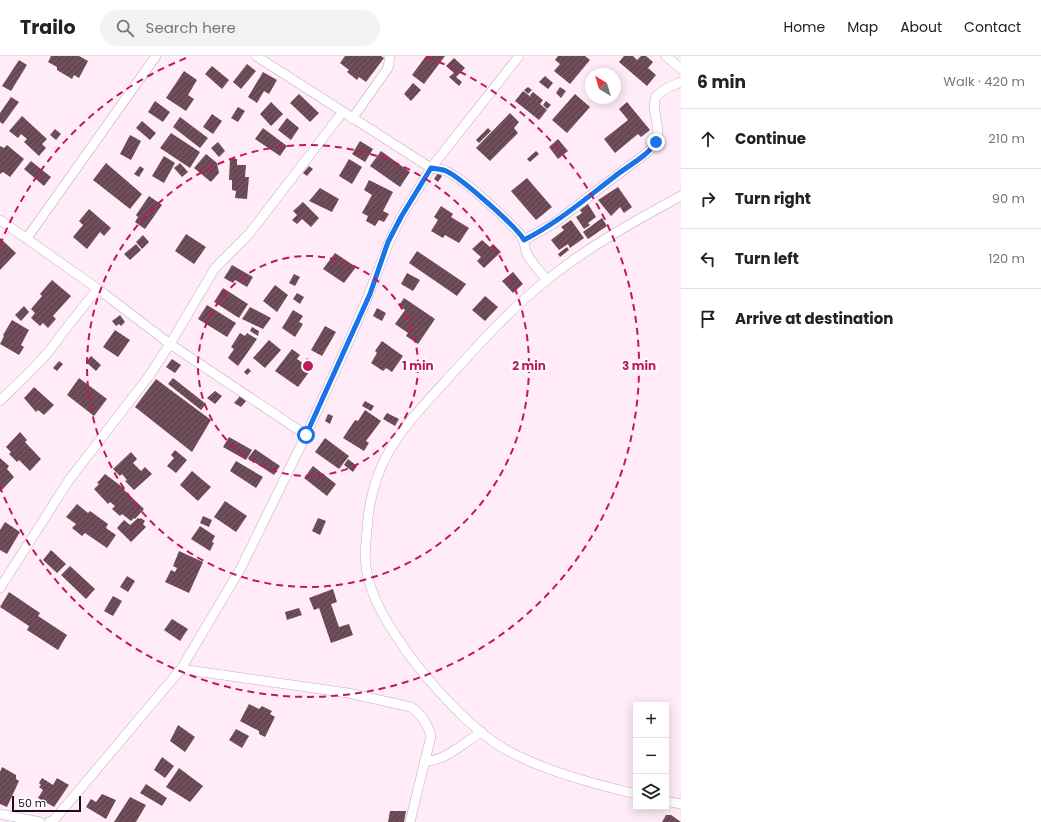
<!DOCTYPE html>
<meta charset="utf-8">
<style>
body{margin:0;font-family:Poppins,sans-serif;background:#f2f2f2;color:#222}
.controls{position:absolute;right:12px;bottom:12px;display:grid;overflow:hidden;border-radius:0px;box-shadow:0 2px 10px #0003}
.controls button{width:36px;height:36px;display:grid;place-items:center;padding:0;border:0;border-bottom:1px solid #e0e0e0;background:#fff;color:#222;font:20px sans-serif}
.compass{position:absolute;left:585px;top:12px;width:36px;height:36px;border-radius:50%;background:#fff;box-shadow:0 2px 10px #0003;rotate:322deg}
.scale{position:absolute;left:12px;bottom:10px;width:69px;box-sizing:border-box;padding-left:4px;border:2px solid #1a1017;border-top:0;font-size:11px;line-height:14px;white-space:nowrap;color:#1a1017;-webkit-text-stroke:3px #fff;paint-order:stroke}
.stop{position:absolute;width:12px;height:12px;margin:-9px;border:3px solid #1a73e8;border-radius:50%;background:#fff}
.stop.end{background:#1a73e8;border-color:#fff;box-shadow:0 1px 4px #0008}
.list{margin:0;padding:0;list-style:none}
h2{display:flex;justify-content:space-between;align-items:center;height:52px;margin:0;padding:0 16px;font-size:17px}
h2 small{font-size:13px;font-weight:400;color:#767676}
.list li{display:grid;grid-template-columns:26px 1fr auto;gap:12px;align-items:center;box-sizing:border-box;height:60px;padding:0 16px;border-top:1px solid #e0e0e0}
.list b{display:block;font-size:15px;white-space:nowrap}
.list em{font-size:13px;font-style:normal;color:#767676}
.icon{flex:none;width:22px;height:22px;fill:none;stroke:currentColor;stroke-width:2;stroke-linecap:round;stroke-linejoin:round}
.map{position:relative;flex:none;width:681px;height:766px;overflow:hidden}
header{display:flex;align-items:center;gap:24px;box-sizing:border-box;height:56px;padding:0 20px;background:#fff;border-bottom:1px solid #e0e0e0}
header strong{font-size:19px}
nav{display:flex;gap:22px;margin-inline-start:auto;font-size:14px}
.search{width:280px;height:36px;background:#f2f2f2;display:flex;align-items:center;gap:10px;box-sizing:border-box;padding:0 14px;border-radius:22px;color:#767676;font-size:15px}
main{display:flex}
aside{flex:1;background:#fff}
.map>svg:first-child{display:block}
.building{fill:url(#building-hatch)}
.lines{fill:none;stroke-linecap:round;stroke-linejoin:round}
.minor-casing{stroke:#c7aabe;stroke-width:10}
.minor{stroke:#fff;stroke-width:9}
.route{stroke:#1a73e8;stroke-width:5}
.ring{fill:none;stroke:#c2185b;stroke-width:2;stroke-dasharray:7 5}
.centre{fill:#c2185b;stroke:#fff;stroke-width:2}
.ring-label{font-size:12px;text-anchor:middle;font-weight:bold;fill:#c2185b;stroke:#fff;stroke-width:4;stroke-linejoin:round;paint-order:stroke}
</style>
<header>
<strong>Trailo</strong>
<div class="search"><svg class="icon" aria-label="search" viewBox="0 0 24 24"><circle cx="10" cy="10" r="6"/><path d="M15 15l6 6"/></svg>Search here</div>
<nav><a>Home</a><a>Map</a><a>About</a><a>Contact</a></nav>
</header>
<main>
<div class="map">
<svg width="681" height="766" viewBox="0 0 681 766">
<defs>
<pattern id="building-hatch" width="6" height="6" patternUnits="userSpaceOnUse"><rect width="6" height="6" fill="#6a4853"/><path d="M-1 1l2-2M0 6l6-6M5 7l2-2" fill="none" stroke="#7a5e67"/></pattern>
</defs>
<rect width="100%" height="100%" fill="#ffecf8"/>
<g class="building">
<path d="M51,0h28l9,5 -9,17 -5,-3 -2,4 -15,-9v-3l-9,-5z"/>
<path d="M345,0h36l3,2 -18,24 -7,-5 -2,3 -10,-8 2,-2 -9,-7z"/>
<path d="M426,0h19l-21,28 -12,-9z"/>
<path d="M558,0h27l5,4 -20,24 -16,-13 6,-7 -5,-4z"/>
<path d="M624,0h9l4,4 4,-4h5l7,6 -5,6 8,7 -9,11 -28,-24z"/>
<path d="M454,2l11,10 -9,9 6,5 -3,4 -10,-9 5,-4 -8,-7z"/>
<path d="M19,4l8,5 -16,26 -9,-5z"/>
<path d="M247,8l9,7 -15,18 -8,-7z"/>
<path d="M212,10l17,14 -7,9 -17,-15z"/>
<path d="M184,15l13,9 -9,15 6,4 -8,12 -20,-13z"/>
<path d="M263,16l14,8 -8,14 -5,-3 -7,12 -9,-6z"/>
<path d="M545,20l8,7 -5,6 -9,-7z"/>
<path d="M413,27l8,7 -10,11 -7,-7z"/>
<path d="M528,31l4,3 -4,4 -4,-4z"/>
<path d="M560,31l6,4 -5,7 -5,-5z"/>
<path d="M523,35l8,6 -1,-2 3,-3 10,8 -3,4 7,6 -8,10 -24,-19z"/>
<path d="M299,38l20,19 -9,9 -20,-19z"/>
<path d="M575,38l15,13 -23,26 -15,-13z"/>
<path d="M11,41l8,5 -16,22 -3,-2v-9z"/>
<path d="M155,45l15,11 -7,10 -15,-10z"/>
<path d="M546,45l5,4 -4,4 -4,-4z"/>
<path d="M271,46l12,12 -12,12 -11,-12z"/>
<path d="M627,46l23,28 -9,7 -3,-3 -23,19 -11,-14 24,-19 -9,-11z"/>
<path d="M238,51l7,4 -7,11 -7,-4z"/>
<path d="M510,57l9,9 -5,6 4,5 -28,28 -14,-13z"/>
<path d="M212,58l10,7 -9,13 -10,-7z"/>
<path d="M22,60l25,23 -5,5 4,4 -7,8 -15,-14 3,-3 -6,-5 -3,4 -9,-7z"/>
<path d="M180,61l28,21 -8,10 -27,-21z"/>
<path d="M287,62l12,10 -8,12 -13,-10z"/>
<path d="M142,65l14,12 -6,7 -14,-12z"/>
<path d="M263,72l24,18 -7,10 -25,-17z"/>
<path d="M488,72l3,3 -12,12 -3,-3z"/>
<path d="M55,73l6,5 -5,6 -6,-5z"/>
<path d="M171,77l29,19 -10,16 -30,-20z"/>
<path d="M130,79l11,6 -10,19 -11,-6z"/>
<path d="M558,83l10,12 -10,8 -9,-12z"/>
<path d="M360,85l13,8 -8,13 -13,-8z"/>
<path d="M218,86l7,9 -6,6 -8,-9z"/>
<path d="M7,89l17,14 -14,18 -7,-5 -3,2v-28l4,2z"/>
<path d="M381,95l29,21 -10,15 -30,-21z"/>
<path d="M536,95l3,3 -9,8 -3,-3z"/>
<path d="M206,98l11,9 2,10 -8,9 -17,-14z"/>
<path d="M164,100l11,7 -11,20 -12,-7z"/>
<path d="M230,103h7v6h9l-1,12h4l-2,22 -12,-1 1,-7 -4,-1v-10h-3z"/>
<path d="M349,103l13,8 -10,17 -13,-8z"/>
<path d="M31,105l20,16 -7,9 -20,-17z"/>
<path d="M106,107l36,31 -12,15 -37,-29z"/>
<path d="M180,107l8,9 -6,5 -8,-9z"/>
<path d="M140,110l4,3 -5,8 -5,-3z"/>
<path d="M309,110l4,3 -6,7 -4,-3z"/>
<path d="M438,117l4,3 -4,6 -4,-3z"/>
<path d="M527,122l25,29 -16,13 -25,-29z"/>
<path d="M369,124l24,12 -10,19 6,3 -5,8 -5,-2 -4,6 -9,-5 2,-5 -6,-3 10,-18 -8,-5z"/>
<path d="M618,131l14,20 -8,6 -4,-6 -9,9 -13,-16z"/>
<path d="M320,132l19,11 -7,13 -23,-11z"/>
<path d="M149,140l13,9 -17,24 -10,-7 3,-5 -2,-2z"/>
<path d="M303,146l16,16 -8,9 -9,-8 -5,5 -5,-4 5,-5 -4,-4z"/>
<path d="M588,148l8,13 -8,6 2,2 -6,4 -8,-12 6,-4 -2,-3z"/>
<path d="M441,150l12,8 -2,3 18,11 -10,15 -14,-8 -2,3 -12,-7 7,-11 -4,-3z"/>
<path d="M89,153l22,19 -7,8 -4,-4 -13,17 -14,-12 10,-12 -4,-4z"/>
<path d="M602,162l5,8 -19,13 -5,-7z"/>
<path d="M571,164l13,18 -14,10 -2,-4 -9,6 -8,-10 13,-10 -3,-3z"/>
<path d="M186,178l20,13 -12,17 -19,-13z"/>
<path d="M143,179l6,7 -7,7 -6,-7z"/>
<path d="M0,182l16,15 -16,17z"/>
<path d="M482,184l8,7 3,-3 8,8 -17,16 -7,-7 4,-4 -9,-8z"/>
<path d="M136,188l5,6 -11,10 -6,-6z"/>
<path d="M567,191l2,3 -9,7 -2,-3z"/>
<path d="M417,195l49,33 -9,12 -48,-33z"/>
<path d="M335,197l21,14 -12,16 -21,-14z"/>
<path d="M232,209l21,12 -6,10 -12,-7 -2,3 -9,-5z"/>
<path d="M513,216l10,12 -10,9 -11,-12z"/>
<path d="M407,217l13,7 -7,11 -12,-7z"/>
<path d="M294,218l6,3 -5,9 -6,-3z"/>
<path d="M52,224l19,16 -18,20 3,3 -8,9 -5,-5 -3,3 -9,-8 4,-5 -4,-4 11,-13 -2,-2z"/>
<path d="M275,229l13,10 -11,17 -14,-11z"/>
<path d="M223,232l25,16 -9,14 -25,-16z"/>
<path d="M297,237l7,4 -4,7 -7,-5z"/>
<path d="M485,240l13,11 -13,14 -13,-11z"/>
<path d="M404,242l31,21 -17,25 -12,-8 2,-3 -13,-9 10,-14 -6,-5z"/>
<path d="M207,249l29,18 -9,14 -29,-18z"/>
<path d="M24,250l5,6 -8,9 -6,-6z"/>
<path d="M250,251l21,11 -8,11 -21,-10z"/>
<path d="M377,252l9,5 -4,8 -9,-5z"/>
<path d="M293,254l10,6 -4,6 4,2 -8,13 -13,-9z"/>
<path d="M120,259l5,7 -4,4 -2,-2 -3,2 -4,-5z"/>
<path d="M12,264l17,10 -8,15 3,2 -5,8 -19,-11 4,-8 -1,-1z"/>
<path d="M325,270l11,6 -14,24 -11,-6z"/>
<path d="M252,271l7,4 -1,5 -8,-5z"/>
<path d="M115,274l15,10 -12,17 -15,-10z"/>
<path d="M240,277l5,3 2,-3 10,6 -19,27 -10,-8 6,-9 -3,-2z"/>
<path d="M269,284l12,10 -16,18 -12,-10z"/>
<path d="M382,285l21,15 -11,16 -6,-4 -3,3 -12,-8 6,-10 -2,-2z"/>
<path d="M292,293l8,6 -3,4 6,4 4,-5 8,6 -17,23 -23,-16z"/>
<path d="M91,300l10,9 -5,6 -10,-9z"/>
<path d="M172,303l9,6 -6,8 -9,-6z"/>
<path d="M59,305l4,3 -6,7 -4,-3z"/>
<path d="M248,312l3,3 -4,4 -3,-3z"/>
<path d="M79,322l28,21 -13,17 -27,-21z"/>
<path d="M173,322l33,26 -5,6 -33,-26z"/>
<path d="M156,323l55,41 -19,32 -57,-45z"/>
<path d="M34,331l20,18 -10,10 -6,-5 -2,2 -12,-14z"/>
<path d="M215,335l7,5 -7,8 -8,-6z"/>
<path d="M240,340l6,5 -5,6 -7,-4z"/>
<path d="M365,345l9,5 -3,5 -9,-5z"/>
<path d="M365,354l16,11 -15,20 3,2 -5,8 -21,-13 12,-18 3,1z"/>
<path d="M387,357l12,6 -4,7 -12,-7z"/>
<path d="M328,358l5,2 -3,8 -5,-3z"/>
<path d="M20,376l7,8 -2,2 16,17 -11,12 -11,-11 -2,2 -8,-8 2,-2 -5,-5z"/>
<path d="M229,381l23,13 -6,10 -23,-13z"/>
<path d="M325,382l24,18 -10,13 -24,-17z"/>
<path d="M255,393l25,17 -6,9 -26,-17z"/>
<path d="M175,394l12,10 -11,13 -9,-7 7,-8 -3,-3z"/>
<path d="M131,396l6,7 -4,4 8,8 4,-4 7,7 -18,16 -9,-9 2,-1 -5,-6 -2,2 -7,-7z"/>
<path d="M0,402l9,8 -2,3 7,8 -14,15z"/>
<path d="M348,403l9,7 -4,6 -9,-7z"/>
<path d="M236,405l27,16 -7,11 -26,-17z"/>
<path d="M313,410l23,18 -9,12 -23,-18z"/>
<path d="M192,415l19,16 -13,14 -18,-16z"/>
<path d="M105,418l20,15 -1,1 20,19 -9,10 -1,-1 -3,3 -9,-7 -2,2 -8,-7 3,-3 -5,-4 -2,2 -14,-15 5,-5 -2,-1z"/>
<path d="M225,445l22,15 -11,16 -22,-15z"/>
<path d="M77,448l11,9 2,-2 18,13 -2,4 10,7 -9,13 -22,-15 -3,3 -10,-8 4,-4 -10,-7z"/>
<path d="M203,460l9,4 -3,7 -9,-4z"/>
<path d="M138,462l2,1 1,-1 4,3 -2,3 3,3 -15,15 -14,-14 7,-8 6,5z"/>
<path d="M318,462l8,3 -6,14 -8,-4z"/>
<path d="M5,466l15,10 -13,22 -7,-4v-20z"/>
<path d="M200,470l15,10 -3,6 2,1 -4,8 -19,-12z"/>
<path d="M51,494l15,14 -9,9 -14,-13z"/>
<path d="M179,495l24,11 -14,31 -24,-11 6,-12 4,2 2,-4 -4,-2z"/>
<path d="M70,510l25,23 -9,10 -25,-24z"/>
<path d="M127,520l8,5 -7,11 -8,-5z"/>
<path d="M333,533l4,13 -6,2 8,23 10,-3 4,11 -22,8 -12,-35 -5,2 -5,-12z"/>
<path d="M9,536l31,21 -2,3 29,19 -9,15 -31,-20 2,-4 -29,-19z"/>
<path d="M113,540l9,5 -9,15 -9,-5z"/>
<path d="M299,552l3,7 -15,5 -2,-8z"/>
<path d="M172,563l16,10 -8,12 -16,-11z"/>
<path d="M249,648l10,5 3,-3 10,5 -2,3 5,3 -10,20 -6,-3v-3l-19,-10z"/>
<path d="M178,669l17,12 -10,15 -15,-11z"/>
<path d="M236,673l13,7 -7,12 -13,-8z"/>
<path d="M162,701l12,9 -9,12 -11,-8z"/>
<path d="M2,711l14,8v4l3,2 -12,26 -7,-3v-32z"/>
<path d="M179,712l24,18 -13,16 -24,-15z"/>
<path d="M42,722l11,7 4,-7 12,7 -15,22 -16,-9 5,-8 -4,-3 2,-2 -2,-2z"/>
<path d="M146,728l21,14 -5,8 -22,-13z"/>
<path d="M102,738l14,6 -10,19 -20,-12 5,-8 5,3z"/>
<path d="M130,741l16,8 -10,17h-22z"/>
<path d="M390,755h16l-2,11h-16z"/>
<path d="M666,759h5l10,7h-19z"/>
</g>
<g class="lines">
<g class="minor-casing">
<g id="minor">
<path d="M256,0l175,112c5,1 11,1 15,3 20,9 58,46 74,63 5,6 4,13 7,20 5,10 14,18 20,26"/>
<path d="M666,0l15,13"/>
<path d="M352,63l36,-51 2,-12"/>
<path d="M0,164l98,69 72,55 136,91"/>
<path d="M27,182l129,-182"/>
<path d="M524,184l29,-16 96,-73c19,-19 0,-35 7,-55l11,-8 14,-6"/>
<path d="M0,345c17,-17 35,-33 50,-51 16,-21 31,-42 48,-61"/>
<path d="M0,532l69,-108 80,-104 21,-32 45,-76 34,-34 93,-121"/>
<path d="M181,613l167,24 63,14c11,8 16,16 20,29l-21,86"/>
<path d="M424,706c25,-3 37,-18 58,-30"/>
<path d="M636,738c-42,-10 -87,-22 -126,-42 -33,-17 -71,-59 -94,-88 -20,-26 -47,-65 -50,-98 -2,-11 0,-24 1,-36 4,-73 38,-104 84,-155 29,-32 58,-64 91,-91 42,-35 91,-62 139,-88"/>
<path d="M666,745l15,3"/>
<path d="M0,758l40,8"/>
<path d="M49,766l5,-2 127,-151 60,-101 65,-133 43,-94 20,-47 20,-52 12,-25 30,-49 88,-112"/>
</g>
</g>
<use href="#minor" class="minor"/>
</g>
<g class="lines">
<path class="route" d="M306,379l64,-141 18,-52 13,-25 30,-49c5,1 11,1 15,3 14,6 71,56 78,69 33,-17 60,-40 90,-63 13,-11 33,-20 42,-35"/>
</g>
<g class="ring">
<circle cx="308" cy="310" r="110"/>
<circle cx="308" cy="310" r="221"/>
<path d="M0 189A331 331 0 0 1 189 1M427 1A331 331 0 1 1 0 431"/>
</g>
<circle cx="308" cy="310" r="6" class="centre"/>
<g class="ring-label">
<text x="418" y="314">1 min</text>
<text x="529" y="314">2 min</text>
<text x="639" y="314">3 min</text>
</g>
</svg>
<div class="controls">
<button>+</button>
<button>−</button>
<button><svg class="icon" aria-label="layers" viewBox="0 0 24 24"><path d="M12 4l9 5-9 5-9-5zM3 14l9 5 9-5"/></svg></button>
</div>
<svg class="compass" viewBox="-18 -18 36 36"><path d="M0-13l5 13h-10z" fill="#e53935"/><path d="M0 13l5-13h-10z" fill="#767676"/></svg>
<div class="scale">50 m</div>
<div class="stop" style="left:306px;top:379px"></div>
<div class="stop end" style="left:656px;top:86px"></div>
</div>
<aside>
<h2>6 min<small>Walk · 420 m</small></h2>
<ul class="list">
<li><svg class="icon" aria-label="ahead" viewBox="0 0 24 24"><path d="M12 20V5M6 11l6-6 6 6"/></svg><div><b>Continue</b></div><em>210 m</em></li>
<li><svg class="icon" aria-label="right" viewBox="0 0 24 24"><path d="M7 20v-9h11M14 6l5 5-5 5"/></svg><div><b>Turn right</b></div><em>90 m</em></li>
<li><svg class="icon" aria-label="left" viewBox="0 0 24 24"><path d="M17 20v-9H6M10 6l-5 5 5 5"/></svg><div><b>Turn left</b></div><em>120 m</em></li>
<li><svg class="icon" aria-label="arrive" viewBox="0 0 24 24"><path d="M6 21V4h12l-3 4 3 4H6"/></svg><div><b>Arrive at destination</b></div></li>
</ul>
</aside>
</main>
